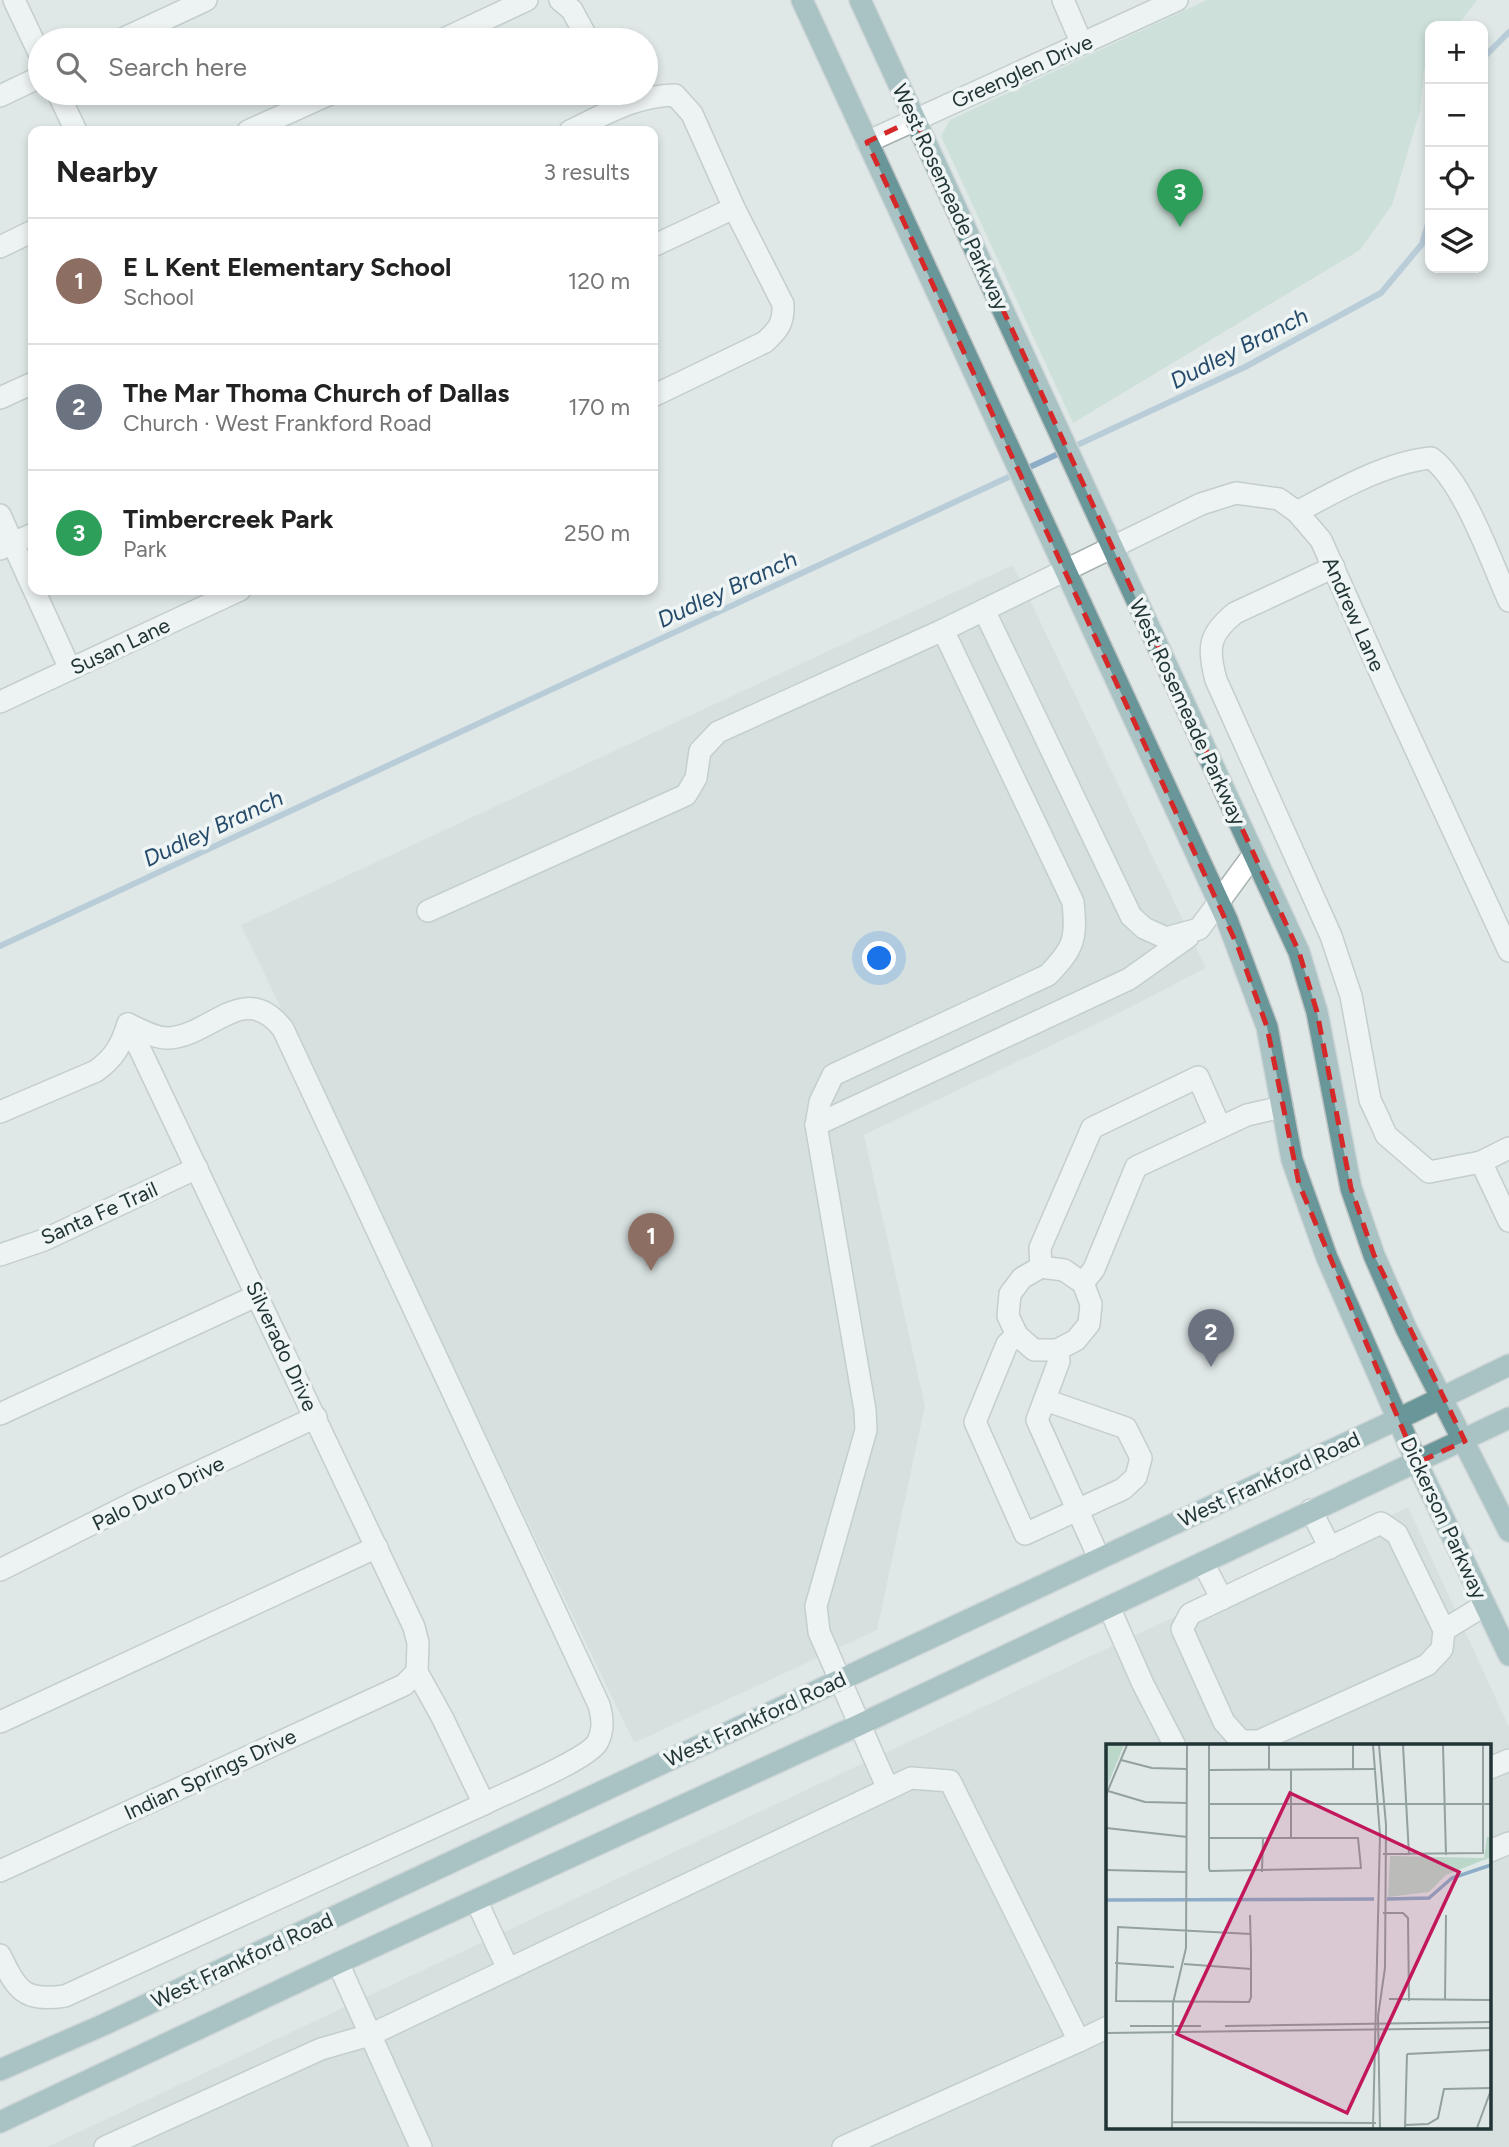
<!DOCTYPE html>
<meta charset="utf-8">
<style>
body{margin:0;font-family:Figtree,sans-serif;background:#f6f6f6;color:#222}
.controls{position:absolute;right:21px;top:21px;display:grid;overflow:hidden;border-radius:14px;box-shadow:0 4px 10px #0003}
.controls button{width:63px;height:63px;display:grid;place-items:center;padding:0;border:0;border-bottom:2px solid #e0e0e0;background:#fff;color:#222;font:35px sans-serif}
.you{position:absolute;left:880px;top:959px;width:24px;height:24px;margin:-18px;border:5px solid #fff;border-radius:50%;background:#1a73e8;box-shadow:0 0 0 10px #1a73e833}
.badge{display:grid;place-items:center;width:46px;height:46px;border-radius:50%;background:#b45309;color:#fff;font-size:23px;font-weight:700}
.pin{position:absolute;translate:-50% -58px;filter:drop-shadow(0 2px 4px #0008)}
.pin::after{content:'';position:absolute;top:37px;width:24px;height:21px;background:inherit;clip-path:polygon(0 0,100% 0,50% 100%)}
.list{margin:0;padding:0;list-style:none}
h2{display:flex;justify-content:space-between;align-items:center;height:91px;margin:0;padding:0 28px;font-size:30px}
h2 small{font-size:23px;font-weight:400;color:#767676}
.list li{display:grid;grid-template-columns:46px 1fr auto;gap:21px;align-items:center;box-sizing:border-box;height:126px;padding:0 28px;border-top:2px solid #e0e0e0}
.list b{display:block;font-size:26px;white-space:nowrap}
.list p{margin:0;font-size:23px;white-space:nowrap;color:#767676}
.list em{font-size:23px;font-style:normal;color:#767676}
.icon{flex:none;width:38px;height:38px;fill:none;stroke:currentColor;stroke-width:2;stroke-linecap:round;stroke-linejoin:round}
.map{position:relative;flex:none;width:1509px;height:2147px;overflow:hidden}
.search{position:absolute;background:#fff;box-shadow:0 4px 10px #0003;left:28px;top:28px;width:630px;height:77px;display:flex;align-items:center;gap:18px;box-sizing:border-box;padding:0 24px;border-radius:38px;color:#767676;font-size:26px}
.panel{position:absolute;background:#fff;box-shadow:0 4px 10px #0003;left:28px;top:126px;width:630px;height:469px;border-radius:14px}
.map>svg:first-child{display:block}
.built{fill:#cdd8d6;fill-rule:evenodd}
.green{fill:#bad7ca}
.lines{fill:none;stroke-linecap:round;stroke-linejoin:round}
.stream{stroke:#8dadc7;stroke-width:6}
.minor-casing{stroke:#a3afae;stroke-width:24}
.major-casing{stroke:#bdc2c3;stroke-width:24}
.minor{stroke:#fff;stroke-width:21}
.major{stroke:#699698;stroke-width:21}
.marked{fill:none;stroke:#d62828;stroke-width:5;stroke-dasharray:14 9;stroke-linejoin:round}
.labels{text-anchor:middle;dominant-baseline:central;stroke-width:7;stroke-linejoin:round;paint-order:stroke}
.street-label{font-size:21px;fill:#223536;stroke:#eff5f4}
.water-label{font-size:23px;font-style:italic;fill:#254a6a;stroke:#eff5f4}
.inset-river{fill:none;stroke:#8dadc7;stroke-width:3.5}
.inset-road{fill:none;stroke:#93a0a0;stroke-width:2}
.view{fill:#c2185b;fill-opacity:0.15;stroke:#c2185b;stroke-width:3.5}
.inset-edge{fill:none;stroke:#223536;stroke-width:3.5}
</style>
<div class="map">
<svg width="1509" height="2147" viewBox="0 0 1509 2147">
<rect width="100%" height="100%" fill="#dfe8e7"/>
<g class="built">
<path d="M1013,565l193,403 -89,46 -253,121 61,271 -48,224 -243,113 -393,-818z"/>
<path d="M1408,1507l101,220v420h-1462zM1108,1746h382v382h-382z"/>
</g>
<path class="green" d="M1207,0h270l-20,26h-27v36l-6,8 -4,41 -28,94 -32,45 -287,173 -132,-287 9,-16z"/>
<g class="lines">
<g class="stream">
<path d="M1483,58l26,-26"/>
<path d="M0,946l1245,-579 136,-74 41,-49 8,-27"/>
</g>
<g class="minor-casing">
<g id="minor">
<path d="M14,0l26,55"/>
<path d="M560,0l12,10 16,30"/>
<path d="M1063,0l19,44"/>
<path d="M120,40l86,-40"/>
<path d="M442,40l85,-40"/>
<path d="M58,93l18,38"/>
<path d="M0,96l40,-19"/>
<path d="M248,131l84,-38"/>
<path d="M570,131c36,-17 64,-35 105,-36l17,19 42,94 49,96c1,19 -5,26 -18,38l-112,54"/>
<path d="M867,142l310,-142"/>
<path d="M653,246l81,-38"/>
<path d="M0,247l33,-16"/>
<path d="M0,398l33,-15"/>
<path d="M1297,512c39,-21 90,-50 134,-54 32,22 61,106 78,143"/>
<path d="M0,515l33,73"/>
<path d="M0,549l33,-15"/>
<path d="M1334,567l-99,46c-26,21 -28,34 -19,67l115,256 20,60 19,104 9,19 7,16 43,37 52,-10 28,-14"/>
<path d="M34,590l36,79"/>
<path d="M984,610l147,306 13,12 22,10 33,-9 55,-75"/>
<path d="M0,702l240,-112"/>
<path d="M428,911l258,-116 10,-17 4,-27 18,-19 225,-102 258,-126 35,-11 43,6 18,13 24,28 63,141 125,270"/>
<path d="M128,1024c13,6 28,15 42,14 43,-4 75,-58 113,-9l316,676c4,13 5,26 -2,38 -12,18 -90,49 -113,61l-42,-87 -25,-45"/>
<path d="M128,1024l286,603 4,16 -1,29"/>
<path d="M0,1112l96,-41c18,-13 25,-25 32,-47"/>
<path d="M816,1125l313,-146 59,-42"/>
<path d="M1481,1162l28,59"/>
<path d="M0,1255l44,-15 153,-72"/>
<path d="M1041,1267l-1,-19 52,-120 106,-51 22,50"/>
<path d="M1041,1267l23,3 19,13 8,21 -2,20 -13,16 -19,10h-23l-17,-15 -9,-19 2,-22 12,-16z"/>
<path d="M1083,1283l11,-14 42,-102 111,-52 35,-8"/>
<path d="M1017,1335l-10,9 -32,78 50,112 98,-45 13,-12 5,-19 -15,-30 -81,-28"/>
<path d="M1057,1350l2,11 -22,59 62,138"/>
<path d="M0,1414l258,-119"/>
<path d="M1311,1510l19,38"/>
<path d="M1381,1523l16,11 47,96 -2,19 -15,16 -168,76h-18l-17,-19 -42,-93 8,-15z"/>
<path d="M1203,1563l19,36"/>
<path d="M0,1570l145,-73 171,-80"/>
<path d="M1109,1607l34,77 32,62"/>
<path d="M1444,1630l41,-25"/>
<path d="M0,1722l377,-175"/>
<path d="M1490,1768l19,-8"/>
<path d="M888,1789l-69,-157 -3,-26 50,-176 -1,-20 -49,-285 4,-23 13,-27 215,-100c26,-27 29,-36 25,-73l-130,-272"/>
<path d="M1490,1851l19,-8"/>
<path d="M0,1871l404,-186 13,-13"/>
<path d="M476,1900l32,69"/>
<path d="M0,1955c17,35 23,47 65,41l419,-192"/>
<path d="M338,1963l83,184"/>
<path d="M1079,2041l29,-14"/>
<path d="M105,2147l216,-98 49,-14 541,-257 39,3 129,260 -236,106"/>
</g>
</g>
<g class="major-casing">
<g id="major">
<path d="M802,0l425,920 40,107 25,133 35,98 90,205 92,192"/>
<path d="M860,0l439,952 18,60 34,176 23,67 32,73 103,203"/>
<path d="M0,2070l103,-45 1295,-606 111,-54"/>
<path d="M0,2122l338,-159 521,-238 650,-307"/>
</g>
</g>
<use href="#minor" class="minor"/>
<use href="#major" class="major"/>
</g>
<path d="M0 0H1509V2147H0ZM915,119l384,833 18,60 34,176 23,67 91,186 -48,22 -118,-279 -32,-157 -29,-80 -371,-805z" fill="#dfe8e7" fill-opacity=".55" fill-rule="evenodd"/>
<path class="marked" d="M915,119l384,833 18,60 34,176 23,67 91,186 -48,22 -118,-279 -32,-157 -29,-80 -371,-805z"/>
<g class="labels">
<g class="street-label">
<text transform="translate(1022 71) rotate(-24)">Greenglen Drive</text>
<text transform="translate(951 197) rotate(65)">West Rosemeade Parkway</text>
<text transform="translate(1354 614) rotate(66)">Andrew Lane</text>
<text transform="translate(120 646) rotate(-25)">Susan Lane</text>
<text transform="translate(1188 712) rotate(65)">West Rosemeade Parkway</text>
<text transform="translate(99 1213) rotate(-24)">Santa Fe Trail</text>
<text transform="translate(282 1346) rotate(65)">Silverado Drive</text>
<text transform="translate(1269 1479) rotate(-25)">West Frankford Road</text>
<text transform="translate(158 1493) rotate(-26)">Palo Duro Drive</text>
<text transform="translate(1444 1518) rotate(65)">Dickerson Parkway</text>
<text transform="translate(755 1719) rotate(-25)">West Frankford Road</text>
<text transform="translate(210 1774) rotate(-25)">Indian Springs Drive</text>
<text transform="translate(242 1960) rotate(-25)">West Frankford Road</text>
</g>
<g class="water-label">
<text transform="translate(1239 348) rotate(-27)">Dudley Branch</text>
<text transform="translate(727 589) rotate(-25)">Dudley Branch</text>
<text transform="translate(213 828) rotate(-25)">Dudley Branch</text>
</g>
</g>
<g transform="translate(1106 1744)">
<rect width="385" height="385" fill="#dfe8e7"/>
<path d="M0,1h18l-18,44zM381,93h4v20l-45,18 -17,17 -41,5 2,-41 94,2z" fill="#bad7ca"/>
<path class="inset-river" d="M281,155l42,-1 23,-20 39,-13M0,156l268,-1"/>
<path class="inset-road" d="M103,1v123l1,3 151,-3 -3,-30h-149M273,1l7,80 -1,143 -7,48 2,112M297,1l6,110M337,1l3,110M15,16l31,8 35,1M103,26l167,-1M163,26v-25M247,26v-25M2,47l37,11 42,1M0,51l21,-50M103,60h282M0,84l81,9M185,94v-68M277,110l100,-1v-108M0,126l81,2M156,128l1,-34M277,169h20l5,5 1,83M144,171l1,37v45l-2,5 -133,-1 2,-74 133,7M9,219l59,4M78,220l67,5M283,255l102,1M339,256l1,-85M24,282h71M119,282l266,-4M0,289l385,-5M301,310l84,-4M66,378l204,1M299,381l23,-1 10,-6 6,-29 47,-1M66,384l1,-125 13,-55 1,-203M267,384l7,-293 -7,-90M299,384l2,-74M371,384l14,-38"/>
<path class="view" d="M184,49l169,79 -112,241 -170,-79z"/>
<rect width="385" height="385" class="inset-edge"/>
</g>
</svg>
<div class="controls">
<button>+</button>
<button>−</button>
<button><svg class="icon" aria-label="locate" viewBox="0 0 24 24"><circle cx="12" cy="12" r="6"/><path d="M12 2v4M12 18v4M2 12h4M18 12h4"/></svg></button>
<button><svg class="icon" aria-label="layers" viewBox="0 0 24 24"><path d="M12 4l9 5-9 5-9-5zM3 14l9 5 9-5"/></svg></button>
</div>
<div class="you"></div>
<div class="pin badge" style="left:651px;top:1271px;background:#8d6e63">1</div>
<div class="pin badge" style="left:1211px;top:1367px;background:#6b7280">2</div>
<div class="pin badge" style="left:1180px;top:227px;background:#2e9e5b">3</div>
<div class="search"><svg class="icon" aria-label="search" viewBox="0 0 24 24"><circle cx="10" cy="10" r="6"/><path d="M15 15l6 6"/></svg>Search here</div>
<section class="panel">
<h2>Nearby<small>3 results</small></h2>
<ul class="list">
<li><span class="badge" style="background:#8d6e63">1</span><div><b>E L Kent Elementary School</b><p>School</p></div><em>120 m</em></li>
<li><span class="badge" style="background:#6b7280">2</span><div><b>The Mar Thoma Church of Dallas</b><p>Church · West Frankford Road</p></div><em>170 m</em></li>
<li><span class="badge" style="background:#2e9e5b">3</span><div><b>Timbercreek Park</b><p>Park</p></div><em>250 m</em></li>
</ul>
</section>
</div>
